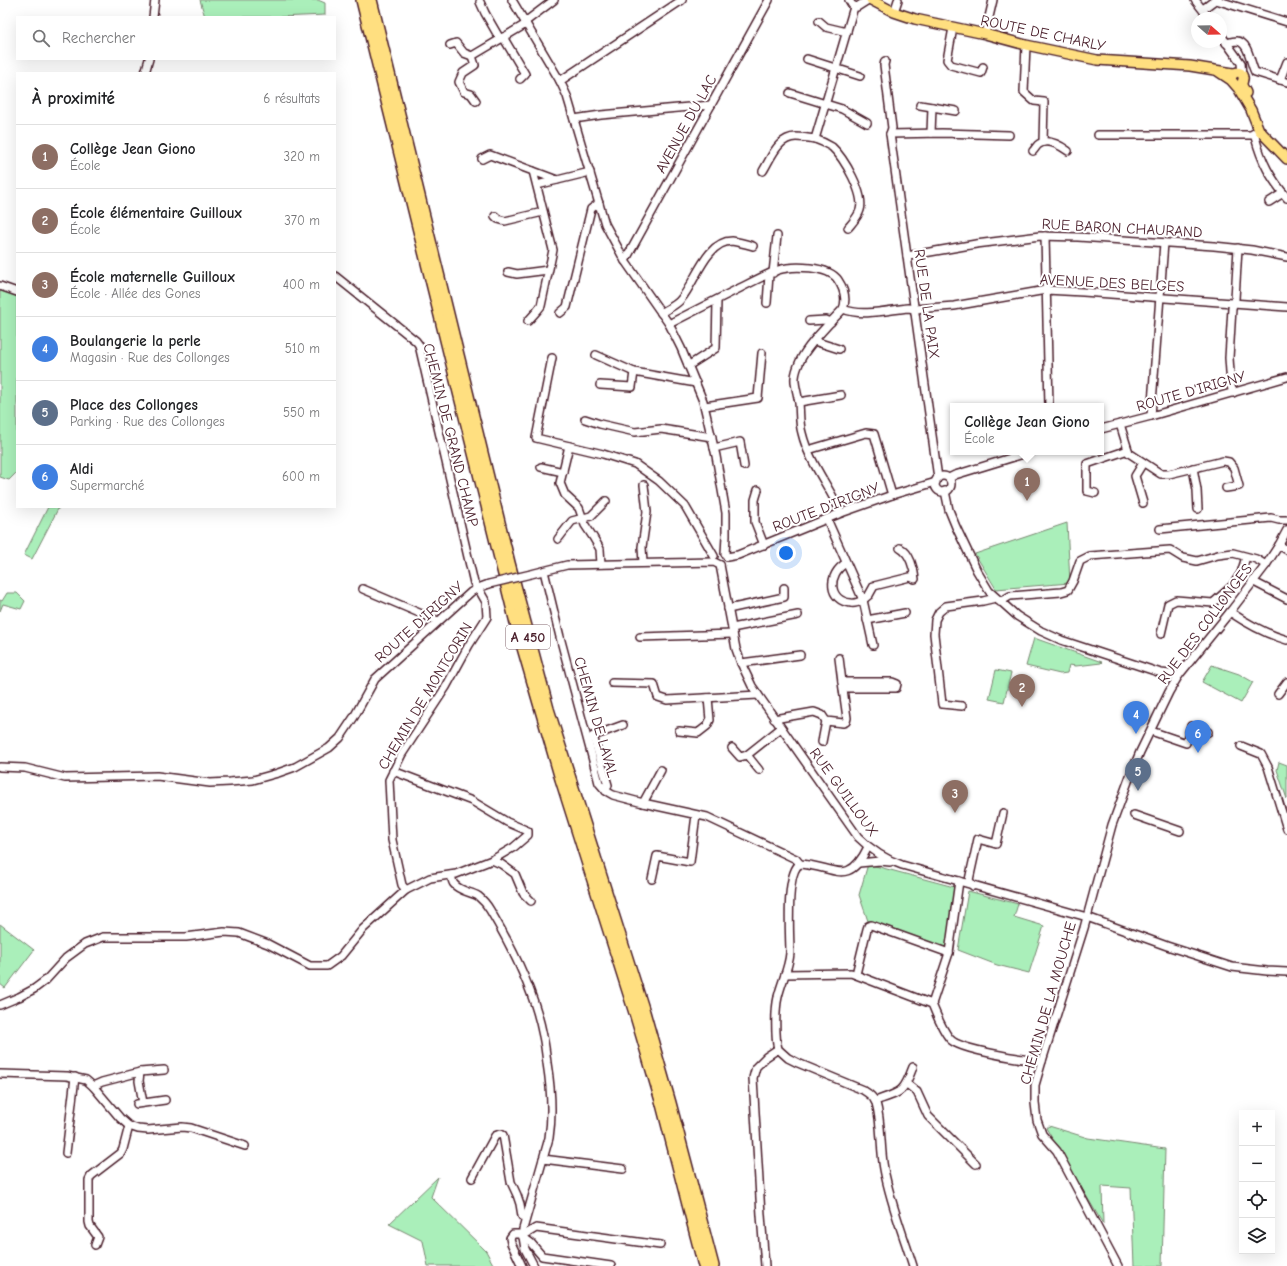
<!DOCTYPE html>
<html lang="fr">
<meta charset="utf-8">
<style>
body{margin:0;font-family:"Comic Neue",sans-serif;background:#f6f6f6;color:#202124}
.controls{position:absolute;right:12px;bottom:12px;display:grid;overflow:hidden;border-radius:0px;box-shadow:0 4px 16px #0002}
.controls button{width:36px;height:36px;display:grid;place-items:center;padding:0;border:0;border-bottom:1px solid #e0e0e0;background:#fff;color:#202124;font:20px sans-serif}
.compass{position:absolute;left:1191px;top:12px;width:36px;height:36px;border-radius:50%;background:#fff;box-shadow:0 4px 16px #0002;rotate:110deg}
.you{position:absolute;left:786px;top:553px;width:14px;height:14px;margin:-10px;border:3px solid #fff;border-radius:50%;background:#1a73e8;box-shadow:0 0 0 6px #1a73e833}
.badge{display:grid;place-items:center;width:26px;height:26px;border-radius:50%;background:#d1495b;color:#fff;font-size:13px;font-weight:700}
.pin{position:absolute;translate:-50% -33px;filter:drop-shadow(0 1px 2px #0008)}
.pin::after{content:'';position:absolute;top:21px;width:14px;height:12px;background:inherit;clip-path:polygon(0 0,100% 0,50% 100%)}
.popup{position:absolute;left:950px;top:403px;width:154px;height:52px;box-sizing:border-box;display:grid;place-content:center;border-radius:0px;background:#fff;filter:drop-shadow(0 1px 3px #0005);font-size:13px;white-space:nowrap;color:#757577}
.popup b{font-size:15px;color:#202124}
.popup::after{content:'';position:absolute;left:50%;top:100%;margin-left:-8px;border:8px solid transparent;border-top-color:#fff}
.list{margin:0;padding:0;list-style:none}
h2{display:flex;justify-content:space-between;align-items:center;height:52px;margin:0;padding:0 16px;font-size:17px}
h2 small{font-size:13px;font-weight:400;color:#757577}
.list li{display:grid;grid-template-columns:26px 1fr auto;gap:12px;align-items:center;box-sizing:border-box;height:64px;padding:0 16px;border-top:1px solid #e0e0e0}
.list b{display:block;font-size:15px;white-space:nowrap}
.list p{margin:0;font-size:13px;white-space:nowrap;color:#757577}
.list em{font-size:13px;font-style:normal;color:#757577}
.icon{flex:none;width:22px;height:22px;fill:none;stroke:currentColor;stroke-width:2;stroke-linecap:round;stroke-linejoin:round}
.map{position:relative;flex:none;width:1287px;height:1266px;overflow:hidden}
.search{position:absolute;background:#fff;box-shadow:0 4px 16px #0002;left:16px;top:16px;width:320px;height:44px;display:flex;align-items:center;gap:10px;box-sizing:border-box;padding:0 14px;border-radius:0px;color:#757577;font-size:15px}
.panel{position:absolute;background:#fff;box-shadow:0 4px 16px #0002;left:16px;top:72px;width:320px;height:436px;border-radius:0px}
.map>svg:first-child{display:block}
.green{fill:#aaefba;stroke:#7a8772}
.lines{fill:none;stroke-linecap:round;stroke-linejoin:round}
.minor-casing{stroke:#4a1f2b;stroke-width:10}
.major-casing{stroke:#4a1f2b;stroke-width:12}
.highway-casing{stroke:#4a1f2b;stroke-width:14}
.minor{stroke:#fff;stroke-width:7}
.major{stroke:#ffdf80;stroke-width:9}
.highway{stroke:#ffdf80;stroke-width:11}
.minor-bridge-casing{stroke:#4a1f2b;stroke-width:10;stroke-linecap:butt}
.minor-bridge{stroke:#fff;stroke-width:7}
.labels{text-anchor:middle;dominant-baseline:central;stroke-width:4;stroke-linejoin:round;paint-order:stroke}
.shield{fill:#fff;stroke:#80626b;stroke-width:1}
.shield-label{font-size:14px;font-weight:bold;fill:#4a1f2b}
.street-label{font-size:15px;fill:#4a1f2b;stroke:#fff}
</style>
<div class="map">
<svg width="1287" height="1266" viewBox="0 0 1287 1266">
<rect width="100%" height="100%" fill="#fff"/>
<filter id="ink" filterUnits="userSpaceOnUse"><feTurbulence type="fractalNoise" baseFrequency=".025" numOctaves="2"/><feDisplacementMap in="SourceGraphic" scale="8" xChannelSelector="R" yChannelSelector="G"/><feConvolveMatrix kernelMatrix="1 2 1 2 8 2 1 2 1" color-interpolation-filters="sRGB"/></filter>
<g filter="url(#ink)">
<g class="green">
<path d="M200,0h118l7,3v12l-46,2h-74z"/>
<path d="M0,284l17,5v183l-8,8 -9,-3z"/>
<path d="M48,507h11l-27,52 -8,-4z"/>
<path d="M1067,523l3,60 -74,6 -21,-35z"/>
<path d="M7,593h10l8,8 -4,8 -18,-5 -3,7v-11l2,1z"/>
<path d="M1034,638l65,23 3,1 -1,1 -25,3 -7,-1 -2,8 -7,1 -34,-8z"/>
<path d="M1212,665l27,9 14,8 -12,21 -39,-21z"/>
<path d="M996,670l15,3 -7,29 -15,-3z"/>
<path d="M1279,762l8,3v34l-10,-29z"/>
<path d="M868,864l86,23 -8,61 -78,-27 -9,-26z"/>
<path d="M968,891l50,13 -4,13 30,9 -15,47 -32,-8 -39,-15z"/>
<path d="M0,924l34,26 -29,38 -5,-4z"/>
<path d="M1049,1126l39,12 77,11 -3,117h-28l-3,-78 -29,-2 1,38 -57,-96z"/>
<path d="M438,1177l-7,20 55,54 8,15h-66l-5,-25 -34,-17z"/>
</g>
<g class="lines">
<g class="minor-casing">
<g id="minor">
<path d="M512,0l48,81 7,15 38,128 20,37 44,63 12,24 22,53 13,55 10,57v23l-1,18"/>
<path d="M849,0l3,5 5,2 11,-7"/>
<path d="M1195,0l14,18"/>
<path d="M1216,0l71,22"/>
<path d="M480,2l5,11 15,26"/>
<path d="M1203,9l12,-9"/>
<path d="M894,12l4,-12"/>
<path d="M153,17l2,-17"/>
<path d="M819,21l7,6 21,5"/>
<path d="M525,22l29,-22"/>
<path d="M953,28l-6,32 4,5 30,8 2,-6"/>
<path d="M985,34l8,-34"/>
<path d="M1221,35l20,28 1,12"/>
<path d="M503,37l22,37 -5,5"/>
<path d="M1226,43c4,-1 8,-2 11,-2 12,1 13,22 18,31l32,10"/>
<path d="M450,45l6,-2 8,10 8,3 54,-32"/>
<path d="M1026,45l-2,47 10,9 10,1 -1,40"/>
<path d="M472,56l3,9 -12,8 -4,9 5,10 7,2 5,7"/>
<path d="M807,59l53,17"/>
<path d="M885,61l-1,4 8,63 -2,6 48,344"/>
<path d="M145,73l4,-14"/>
<path d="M1280,80l7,-18"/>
<path d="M560,81l122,-81"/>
<path d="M790,93l52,16 25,14"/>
<path d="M920,105l36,6"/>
<path d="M574,119l27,-4 110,-10"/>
<path d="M1259,130l-4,7c7,26 15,40 32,61"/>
<path d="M931,133l1,-26"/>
<path d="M890,134l52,-1 67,2"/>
<path d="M1098,135h153l8,-5"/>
<path d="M815,139c6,2 12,5 17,8 12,11 33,47 28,63 -2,7 -8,13 -12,18"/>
<path d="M1033,151c2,-2 4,-6 6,-7 9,-6 22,2 29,7"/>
<path d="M482,159l8,-4 43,16 20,79 -12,56 -4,5 -9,10"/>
<path d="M533,171l24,9"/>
<path d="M763,171c8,-13 15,-34 33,-34 7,0 13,1 19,2l39,-132"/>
<path d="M537,185l53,-13"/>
<path d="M1269,202l14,-9"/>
<path d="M495,216l3,3 7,2 38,-9"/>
<path d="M1045,236l4,170"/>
<path d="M907,256l69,-12 64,-8 38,1 136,9 38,4 35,7"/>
<path d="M625,261l144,-261"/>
<path d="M508,272l9,2 31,-4"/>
<path d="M773,273l4,-37"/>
<path d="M335,276l81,65 3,4 55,238 4,5 8,14 1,15 -18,28 -23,42 -44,67 -13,26 3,60 10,45 4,5"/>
<path d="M0,286l17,6"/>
<path d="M767,303l2,-28"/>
<path d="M843,309c19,8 45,1 65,-1l7,1 39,-3 92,-16 37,2 204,15"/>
<path d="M560,313l7,-6 24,-98 8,-6"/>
<path d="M661,313c6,-4 16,-8 20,-14 14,-16 25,-58 51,-58 7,1 14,3 21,5"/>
<path d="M809,321l17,-1 5,2"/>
<path d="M669,324c23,-12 47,-24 71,-36 12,-6 25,-13 38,-18 15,-5 51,-4 60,10 6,9 9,19 5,29 -13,14 -36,36 -43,52 -9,20 -4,23 -1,42 1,10 0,20 3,30 7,29 27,53 39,80"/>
<path d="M814,341l25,8"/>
<path d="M596,355l38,17 62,11"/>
<path d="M552,358l-16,80 67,16 32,10 24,17 26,25 29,50"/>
<path d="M688,366l28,-18 1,-48"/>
<path d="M600,385l32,2 2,-15"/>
<path d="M1233,393l-2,-7 -2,-28 3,-50 3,-9 3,-51"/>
<path d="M799,402l42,-7"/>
<path d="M705,406l53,-8 4,-45"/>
<path d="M1151,416l13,-173"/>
<path d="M585,419l15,5 35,8 26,-3 51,8"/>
<path d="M1120,424l9,29 32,21h8l54,-13 6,1 5,6 5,18 -13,2"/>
<path d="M1101,429l50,-13 136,-39"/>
<path d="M569,446l-9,37 5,12 14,13 6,17 8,12 7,12 1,15"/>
<path d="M714,448l26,-6 4,24"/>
<path d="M808,450l58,-17 8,1 18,61"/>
<path d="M541,467l22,5"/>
<path d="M1193,468l4,22 1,19"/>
<circle cx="943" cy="484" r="8"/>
<path d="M949,478l6,-3 75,-23"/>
<path d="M758,490l-3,10v22l9,23"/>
<path d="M945,491l4,19 7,17 21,44 12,20 28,25 24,15 20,9 100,33 18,2"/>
<path d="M1095,493l-8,-2v-27l41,-14"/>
<path d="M1143,503l-8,-27 8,-13"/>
<path d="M827,519l36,81 6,-5 5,-9 36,-9 5,2c-1,-10 -5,-26 -15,-31"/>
<path d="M1160,529l111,-11 8,2h8"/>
<path d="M558,539l14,-18 19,-5 15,-15"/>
<path d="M1279,545l8,5"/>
<path d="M727,557l11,-2 103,-42 51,-18 44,-13"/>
<path d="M643,563l-1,-16 5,-35 -3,-27"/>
<path d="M846,563c-19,11 -18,38 5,40 4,1 8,-1 12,-3l10,45"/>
<path d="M720,565l16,84 5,14 11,23 106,151c13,13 26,22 44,28l185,52 80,29 65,21 35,4 20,1"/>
<path d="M544,571l16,66 39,146 7,8 7,4 30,8 64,14 89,42 4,5c35,2 48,24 68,-17"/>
<path d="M531,574l36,-9 147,-3 6,3"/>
<path d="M1252,581l35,18"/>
<path d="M363,589l75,32"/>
<path d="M1000,602l10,-6 51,-4 7,-2 5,-9 7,-20 10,-5 80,-6 13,8 14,3 21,-6 15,-2 23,6 10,6"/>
<path d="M728,609l56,-12v-9"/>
<path d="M1230,612c18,12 35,22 57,28"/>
<path d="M867,620l38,-7"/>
<path d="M732,628l66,-13"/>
<path d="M1161,634l7,-30 8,-4 37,3 19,-17 9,-13 5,-16"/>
<path d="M640,637l93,-3"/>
<path d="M839,658l3,24"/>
<path d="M741,663l59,-8"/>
<path d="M612,683l42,1 4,13 9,3 91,-5"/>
<path d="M1278,694l9,-12"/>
<path d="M962,706l-20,-2 -8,-70 1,-14 4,-8 7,-6 37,-5 13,-3"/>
<path d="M774,719l40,-7 8,3 4,6 17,2 3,-1 1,-4 -5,-36h50l5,2 -1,4h-53"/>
<path d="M679,731l19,2 9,-7 3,-6 -2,-22"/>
<path d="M1151,731l35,12 5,-17 17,6"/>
<path d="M822,742l4,-21"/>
<path d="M1241,746l20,8 7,13 19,62"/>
<path d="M732,748l8,9 7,-2 34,-27"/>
<path d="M747,755l12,15"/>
<path d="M0,767l25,1 40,10 92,-2 53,7 20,-1 23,-2 25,-7 17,-6 34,-19 11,-10 14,-21 21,-38 96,-87 7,-4 11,-4"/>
<path d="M606,791l2,-6 -15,-49 30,-11"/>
<path d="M643,803l18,-33"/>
<path d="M1134,815l46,16"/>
<path d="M492,860l9,4 14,10 8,19 8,8"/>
<path d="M859,863l21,-2 10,1"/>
<path d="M800,864c-15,8 -10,72 -10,89 -1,15 -9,30 -12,44 -3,12 -3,40 0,52l10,9 10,5 65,27c5,3 11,7 13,13 6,20 4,45 8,66 6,33 19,65 29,97"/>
<path d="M451,875c1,3 1,7 3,9 5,7 17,8 24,12 5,4 9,9 12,14 22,37 45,84 53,126 2,9 3,18 4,27 4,25 6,49 2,75l-26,91v8l2,12 9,17"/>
<path d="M652,879l5,-23 33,6 6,-47"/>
<path d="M973,886l-4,-6 9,-41 18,5 7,-31"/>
<path d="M785,974l66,-1 81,31c4,10 11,27 18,35 9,11 76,21 92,22"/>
<path d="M856,974l11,-45 1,-3 3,-1 78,28"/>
<path d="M932,1004l17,-51 10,-72"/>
<path d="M0,1005l19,-8 15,-8 12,-9 20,-22 19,-14 18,-7h83l38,-5 15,1 29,11 42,22h17l14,-10 22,-27 43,-39 24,-12 26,-4 36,-14 22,-13 14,-12v-4l-21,-9 -35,-21 -79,-30"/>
<path d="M140,1072l-1,9 4,22"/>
<path d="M0,1074l67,2 19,4 7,6 27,32 9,8 9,3 10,1 34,-3 9,1 54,18"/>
<path d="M907,1084l10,8 11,24 48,48"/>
<path d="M93,1086l9,-4 38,-10 24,-2"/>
<path d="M875,1101c26,-9 28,-7 38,-34"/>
<path d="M137,1104l28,-4"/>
<path d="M66,1153l9,-76"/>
<path d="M543,1159l80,10"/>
<path d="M472,1178l23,-42 5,-2 3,1 8,47 6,13 3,9 2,12 3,4"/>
<path d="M523,1237l8,6 11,13 69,10"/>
<path d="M95,1245l3,-8 -8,-11 -1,-4v-42l2,-4 30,-23 2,-4 6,-23"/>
<path d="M522,1266l-11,-23 -1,-5 3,-4h13l10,-6 124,17"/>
<path d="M765,1266l-4,-51 -8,-137 3,-11 10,-10 12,-8"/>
<path d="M1118,1266l-61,-115 -15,-17 -5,-14 -2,-17v-18l7,-24 42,-133 28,-103 18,-49 10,-24 29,-60 10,-17 51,-63 36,-47 13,-20 8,-15"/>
</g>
</g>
<g class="major-casing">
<g id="major">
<path d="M871,0l23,12 21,7 70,15 41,11 71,15 93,6 43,7"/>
<path d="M1219,72l12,8 7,8 13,22 8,20 28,29"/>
<path d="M1231,78c2,-6 10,-9 12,-1 1,2 -1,4 -1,7 0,3 3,6 4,9"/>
</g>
</g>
<g class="highway-casing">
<g id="highway">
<path d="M362,0l155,627 44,152 75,237 26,88 42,162"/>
<path d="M371,0l138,563 39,146 96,303 26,91 43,163"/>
</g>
</g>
<use href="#minor" class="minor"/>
<use href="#major" class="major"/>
<use href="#highway" class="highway"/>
<g class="minor-bridge-casing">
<path id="minor-bridge" d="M489,584l42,-10"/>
</g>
<use href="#minor-bridge" class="minor-bridge"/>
</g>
</g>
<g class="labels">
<rect class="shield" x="506" y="625" width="44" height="24" rx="3"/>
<g class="shield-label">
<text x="528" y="637">A 450</text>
</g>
<g class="street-label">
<text transform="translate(1043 33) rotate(12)">ROUTE DE CHARLY</text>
<text transform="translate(686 124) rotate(-61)">AVENUE DU LAC</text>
<text transform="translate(1122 228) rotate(3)">RUE BARON CHAURAND</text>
<text transform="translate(1112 283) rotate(3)">AVENUE DES BELGES</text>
<text transform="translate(927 304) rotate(82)">RUE DE LA PAIX</text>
<text transform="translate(1191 391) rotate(-16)">ROUTE D'IRIGNY</text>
<text transform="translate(451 435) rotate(76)">CHEMIN DE GRAND CHAMP</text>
<text transform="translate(826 507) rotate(-21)">ROUTE D'IRIGNY</text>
<text transform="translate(419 622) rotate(-42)">ROUTE D'IRIGNY</text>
<text transform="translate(1205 624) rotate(-53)">RUE DES COLLONGES</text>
<text transform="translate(425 696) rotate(-59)">CHEMIN DE MONTCORIN</text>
<text transform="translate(596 717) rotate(74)">CHEMIN DE LAVAL</text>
<text transform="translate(844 792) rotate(54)">RUE GUILLOUX</text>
<text transform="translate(1048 1003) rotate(-74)">CHEMIN DE LA MOUCHE</text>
</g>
</g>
</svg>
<div class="controls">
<button>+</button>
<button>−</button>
<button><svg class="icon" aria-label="locate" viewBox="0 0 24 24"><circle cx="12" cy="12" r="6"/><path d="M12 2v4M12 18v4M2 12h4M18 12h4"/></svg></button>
<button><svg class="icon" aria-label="layers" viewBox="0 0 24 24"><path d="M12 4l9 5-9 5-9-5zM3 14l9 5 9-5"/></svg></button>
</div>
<svg class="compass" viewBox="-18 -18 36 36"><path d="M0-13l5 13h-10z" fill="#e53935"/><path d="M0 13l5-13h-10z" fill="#757577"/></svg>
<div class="you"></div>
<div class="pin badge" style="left:1027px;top:501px;background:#8d6e63">1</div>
<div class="popup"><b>Collège Jean Giono</b>École</div>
<div class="pin badge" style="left:1022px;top:707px;background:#8d6e63">2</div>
<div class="pin badge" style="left:955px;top:813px;background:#8d6e63">3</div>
<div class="pin badge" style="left:1136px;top:734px;background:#3f7fe0">4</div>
<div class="pin badge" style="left:1138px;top:791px;background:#5c6f8a">5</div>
<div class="pin badge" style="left:1198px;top:753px;background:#3f7fe0">6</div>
<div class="search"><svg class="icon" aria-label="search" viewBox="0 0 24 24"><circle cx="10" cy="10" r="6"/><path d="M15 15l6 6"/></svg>Rechercher</div>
<section class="panel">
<h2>À proximité<small>6 résultats</small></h2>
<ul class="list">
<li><span class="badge" style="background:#8d6e63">1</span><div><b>Collège Jean Giono</b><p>École</p></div><em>320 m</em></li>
<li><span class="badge" style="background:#8d6e63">2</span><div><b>École élémentaire Guilloux</b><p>École</p></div><em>370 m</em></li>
<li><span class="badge" style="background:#8d6e63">3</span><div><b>École maternelle Guilloux</b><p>École · Allée des Gones</p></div><em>400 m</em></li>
<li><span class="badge" style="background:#3f7fe0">4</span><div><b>Boulangerie la perle</b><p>Magasin · Rue des Collonges</p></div><em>510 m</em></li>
<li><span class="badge" style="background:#5c6f8a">5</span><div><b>Place des Collonges</b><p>Parking · Rue des Collonges</p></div><em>550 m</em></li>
<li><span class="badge" style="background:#3f7fe0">6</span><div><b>Aldi</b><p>Supermarché</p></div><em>600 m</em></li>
</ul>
</section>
</div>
